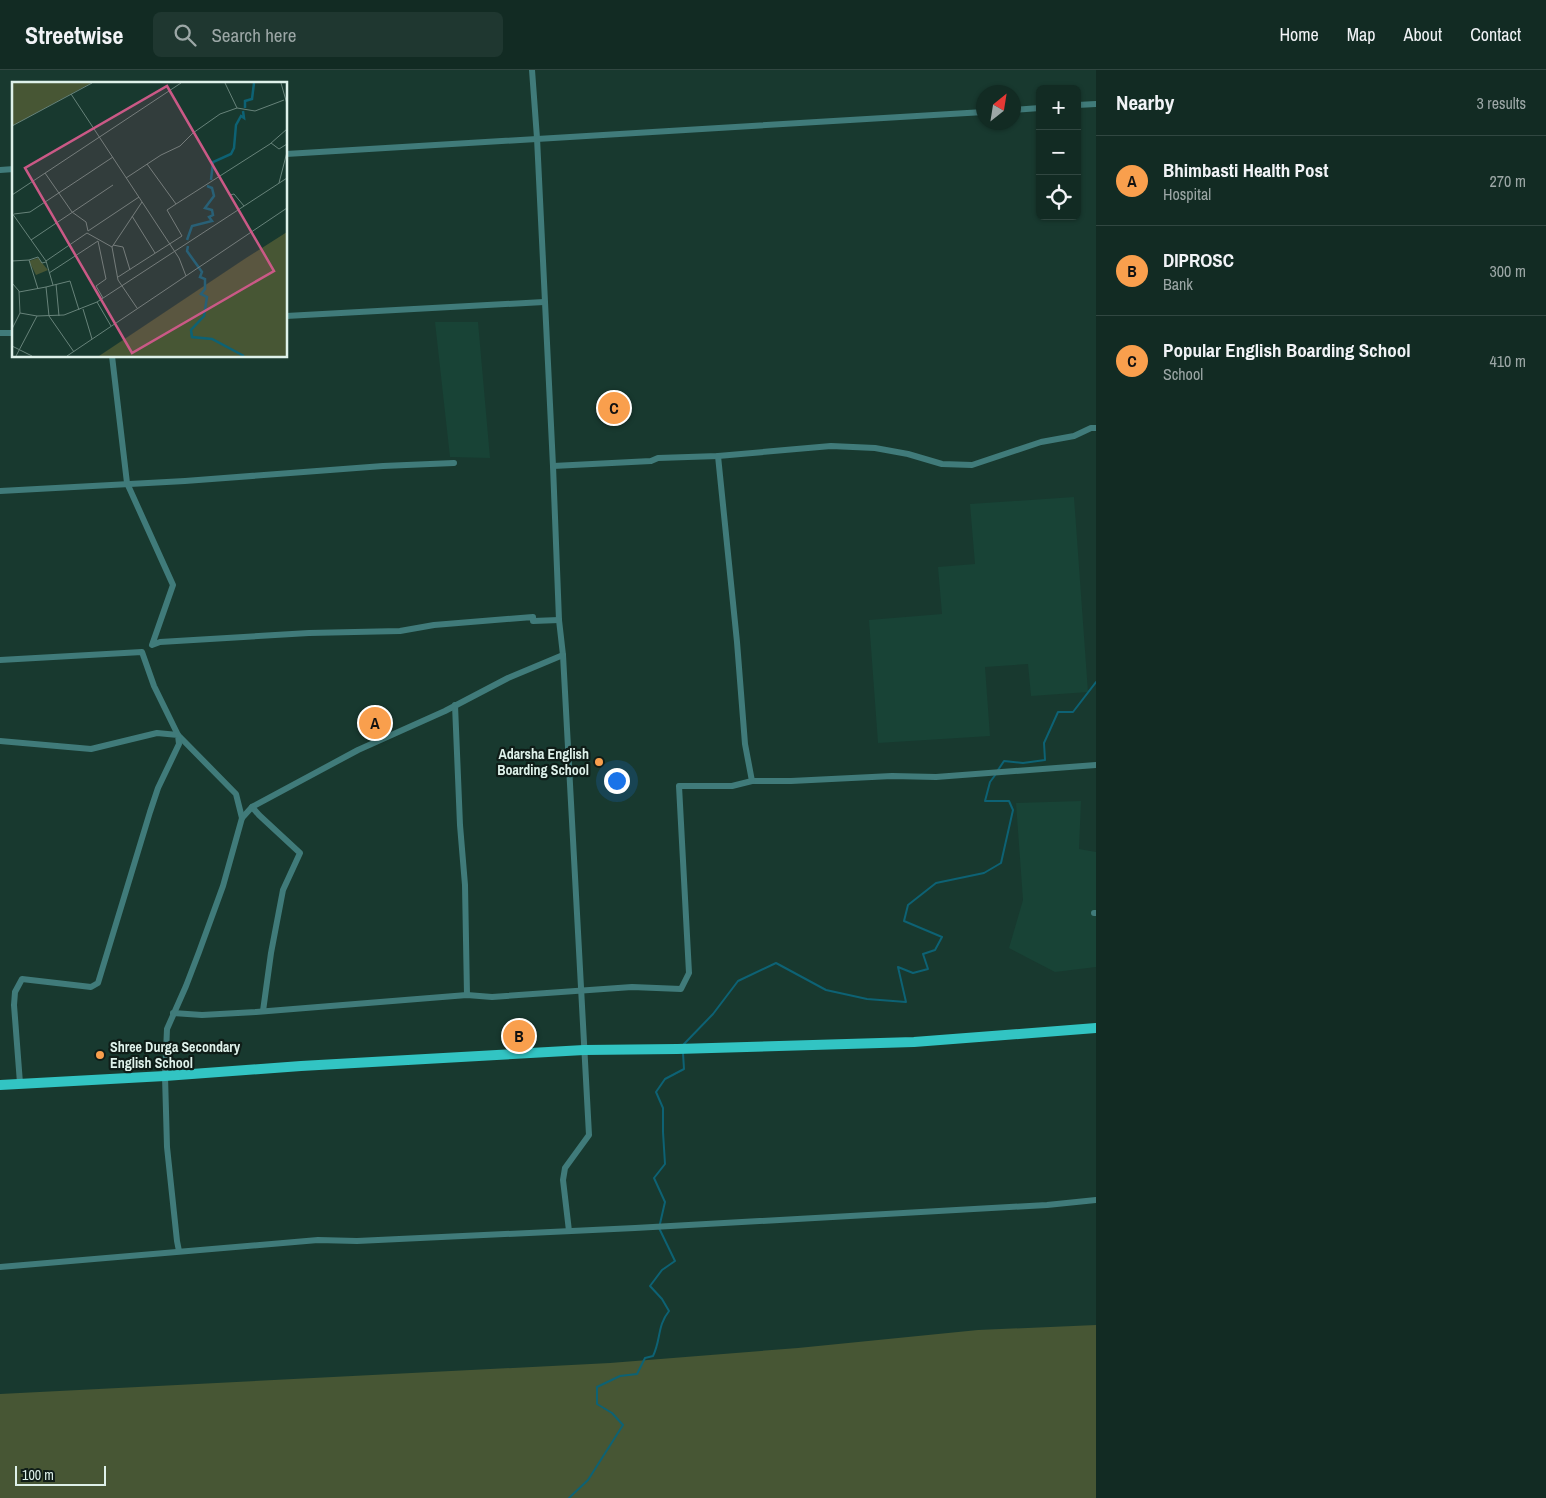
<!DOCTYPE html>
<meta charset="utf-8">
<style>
body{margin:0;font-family:"Archivo Narrow",sans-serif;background:#1f3730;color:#f1f3f6}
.controls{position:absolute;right:15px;top:15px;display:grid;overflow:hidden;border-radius:8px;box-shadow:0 1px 4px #0004}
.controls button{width:45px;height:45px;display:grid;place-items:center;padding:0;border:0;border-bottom:1px solid #314741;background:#122b23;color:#f1f3f6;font:25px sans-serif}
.compass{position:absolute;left:976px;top:15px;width:45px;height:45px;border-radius:50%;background:#122b23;box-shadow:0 1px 4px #0004;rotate:30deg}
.scale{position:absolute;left:15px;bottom:12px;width:91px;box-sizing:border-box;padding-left:5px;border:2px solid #def1ea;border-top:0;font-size:14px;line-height:18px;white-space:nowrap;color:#def1ea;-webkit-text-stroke:4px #0f1d18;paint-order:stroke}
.you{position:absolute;left:616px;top:710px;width:18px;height:18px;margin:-12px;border:4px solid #fff;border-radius:50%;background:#1a73e8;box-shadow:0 0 0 8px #1a73e833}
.badge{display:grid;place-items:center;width:32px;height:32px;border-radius:50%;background:#f99f4d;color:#111;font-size:16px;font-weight:700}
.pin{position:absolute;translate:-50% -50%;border:2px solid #fff;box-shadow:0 1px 5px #0006}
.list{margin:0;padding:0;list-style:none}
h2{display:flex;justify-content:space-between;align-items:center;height:65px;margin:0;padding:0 20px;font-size:21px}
h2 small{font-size:16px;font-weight:400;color:#9ca7a6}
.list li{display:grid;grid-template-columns:32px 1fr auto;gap:15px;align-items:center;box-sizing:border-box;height:90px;padding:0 20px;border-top:1px solid #314741}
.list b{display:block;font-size:19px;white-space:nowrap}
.list p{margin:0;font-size:16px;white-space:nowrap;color:#9ca7a6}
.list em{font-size:16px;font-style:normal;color:#9ca7a6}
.icon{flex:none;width:28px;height:28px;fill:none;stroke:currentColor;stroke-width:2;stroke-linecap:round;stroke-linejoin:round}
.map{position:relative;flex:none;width:1096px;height:1428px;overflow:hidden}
header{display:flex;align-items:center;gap:30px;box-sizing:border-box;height:70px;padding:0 25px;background:#122b23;border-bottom:1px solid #314741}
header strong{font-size:24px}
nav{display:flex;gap:28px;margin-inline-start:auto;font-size:18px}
.search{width:350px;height:45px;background:#1f3730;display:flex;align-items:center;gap:12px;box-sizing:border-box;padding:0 18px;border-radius:8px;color:#9ca7a6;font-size:19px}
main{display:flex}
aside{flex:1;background:#122b23}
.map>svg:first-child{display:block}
.built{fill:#184336}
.green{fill:#475634}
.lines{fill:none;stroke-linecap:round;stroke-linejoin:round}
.stream{stroke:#0d6274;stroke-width:2}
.minor{stroke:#407b7a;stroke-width:6}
.primary{stroke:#32c4c3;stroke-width:10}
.poi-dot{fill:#f99f4d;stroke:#0f1d18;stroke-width:2}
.labels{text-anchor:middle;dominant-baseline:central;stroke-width:4.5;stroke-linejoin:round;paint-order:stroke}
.poi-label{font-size:14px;font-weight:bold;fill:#def1ea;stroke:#0f1d18;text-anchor:end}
.inset-river{fill:none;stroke:#0d6274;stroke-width:2.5}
.inset-road{fill:none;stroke:#67837a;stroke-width:1}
.view{fill:#ca5986;fill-opacity:0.15;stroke:#ca5986;stroke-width:2.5}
.inset-edge{fill:none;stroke:#def1ea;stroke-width:2.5}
</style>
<header>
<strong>Streetwise</strong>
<div class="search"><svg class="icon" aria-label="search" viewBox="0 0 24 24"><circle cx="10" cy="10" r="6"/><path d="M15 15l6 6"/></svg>Search here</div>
<nav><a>Home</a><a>Map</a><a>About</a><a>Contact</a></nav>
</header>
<main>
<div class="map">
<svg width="1096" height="1428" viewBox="0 0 1096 1428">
<rect width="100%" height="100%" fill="#18392f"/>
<g class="built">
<path d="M435,252h43l12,136 -40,-1z"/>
<path d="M1074,427l14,195 -57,4 -3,-32 -43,3 5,69 -112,7 -9,-123 73,-6 -4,-47 37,-3 -5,-60z"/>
<path d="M1081,731l-2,48 17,3v115l-41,5 -46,-24 14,-48 -7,-97z"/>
</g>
<path class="green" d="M1096,1255v173h-1096v-104l610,-31 188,-15 180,-18z"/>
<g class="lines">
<g class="stream">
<path d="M998,700l6,-9 19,2 22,-3 -1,-17 14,-31h15l23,-30"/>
<path d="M684,974l29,-30 25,-33 38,-18 50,27 41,9 39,3 -8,-35 15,6 15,-4 -5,-15 12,-4 7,-13 -38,-16 4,-16 28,-22 48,-10 17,-10 12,-53 -4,-9h-24l5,-19 6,-8"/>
<path d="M569,1428l19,-18 35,-55 -11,-12 -15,-9v-17l23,-11 17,-2 8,-16 8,-2c8,-16 4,-30 16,-45l-7,-12 -12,-13 12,-16 13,-9 -16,-33 6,-26 -11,-24 11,-14 -2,-32v-24l-7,-16 9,-13 19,-10 -1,-16"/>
</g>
<g class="minor">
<path d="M532,0l5,68 16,328 6,154 4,35 26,480 -24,33 -2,12 6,51"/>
<path d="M1077,35l19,-1"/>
<path d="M1014,40l26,-2"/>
<path d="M286,84l698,-42"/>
<path d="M0,100l14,-1"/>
<path d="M286,246l258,-14"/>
<path d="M0,263h14"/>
<path d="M112,286l15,127 46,102 -21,60 8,-3 149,-9 91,-2 34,-6 99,-8v4l26,-1"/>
<path d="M553,396l98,-5 7,-3 60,-2 113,-10 44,2 33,6 34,10 30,1 69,-23 33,-6 17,-8h5"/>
<path d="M0,421l185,-10 198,-15 71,-3"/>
<path d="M0,590l142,-8 12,34 24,49 58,59 6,24"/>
<path d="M455,635l5,120 5,60 2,110"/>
<path d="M0,671l91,8 66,-16 21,2 1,9 -21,44 -8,24 -52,171 -7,4 -69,-8 -7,13 -1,13 6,78"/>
<path d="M752,711h39l101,-5 44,1 160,-12"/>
<path d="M252,737l7,8 41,38 -17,37 -12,63 -8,58"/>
<path d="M1094,843h2"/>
<path d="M173,943l29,2 54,-3 211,-17 25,2 140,-10 49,2 8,-16 -10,-187h53l20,-5 -7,-37 -8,-102 -19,-186"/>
<path d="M179,1181l-2,-10 -10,-94 -2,-71 2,-47 19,-43 13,-34 24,-66 19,-68 10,-11 106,-57 87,-39 63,-33 55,-23"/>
<path d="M0,1197l318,-27 39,1 278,-13 412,-23 49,-5"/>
</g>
<path class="primary" d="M0,1015l165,-9 136,-10 283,-16 93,-1 237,-7 182,-14"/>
</g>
<g class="poi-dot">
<circle cx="599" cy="692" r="5"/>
<circle cx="100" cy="985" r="5"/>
</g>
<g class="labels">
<g class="poi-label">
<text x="589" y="684">Adarsha English<tspan x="589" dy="16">Boarding School</tspan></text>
<text x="110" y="977" text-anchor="start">Shree Durga Secondary<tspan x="110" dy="16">English School</tspan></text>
</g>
</g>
<g transform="translate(12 12)">
<rect width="275" height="275" fill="#18392f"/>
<path d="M0,1h79l-79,43zM275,150v124h-188l147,-98zM26,176l10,12 -12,5 -7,-14z" fill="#475634"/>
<path class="inset-river" d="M233,26v-7l7,-2 2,-16M199,98l2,-18 18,-8 3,-6 2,-23 5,-9 3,2 -1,-7M175,158l5,-14 20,-5 -3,-4 4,-2 -1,-5 -7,-2 9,-12 -2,-8 -5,-2M176,164l-1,5 15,21 -2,5 5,2v10l-4,5 6,3 -3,19 -13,14 1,7 20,2 32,17"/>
<path class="inset-road" d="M213,1l12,25M269,1l6,21M59,12l108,164 7,18M0,44l80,-43M259,61l8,6 8,-5M33,91l27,39 14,10 2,9 51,-34M114,96l35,-23 19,-9 13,-13 27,-19 17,-6 18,3 29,-11M267,101l8,-31M0,113l169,-112M218,113l4,-1 10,12M164,122l94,-60 17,-15M0,131l34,48 7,24M2,132l16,-2 83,-55M120,134l23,37M19,158l82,-55M101,163l10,2 7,23M17,178l9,-3 4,6 4,-1M0,179l17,-1 9,29M34,179l41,-28 25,14M37,191l49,-32 8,38 -10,7 7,12M106,195l64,-41 -15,-26 9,-6 -29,-40M0,201l7,8 1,22M44,202l3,32M7,210l27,-5M85,220l14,24M125,226l-19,-28 -6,-33 30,-45M71,227l9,30M0,247l8,-16 17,3 27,-1 33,-13 190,-124M0,264l20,10M62,270l-25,-36 -3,-29 24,-6 9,29M4,274l21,-40M55,274l220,-148"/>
<path class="view" d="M155,4l107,185 -142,82 -107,-185z"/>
<rect width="275" height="275" class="inset-edge"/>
</g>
</svg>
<div class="controls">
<button>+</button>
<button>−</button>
<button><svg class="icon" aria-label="locate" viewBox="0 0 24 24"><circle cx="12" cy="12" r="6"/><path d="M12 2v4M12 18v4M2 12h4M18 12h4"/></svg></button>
</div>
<svg class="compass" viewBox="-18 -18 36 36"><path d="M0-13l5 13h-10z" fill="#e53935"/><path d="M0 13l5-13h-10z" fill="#9ca7a6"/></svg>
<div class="scale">100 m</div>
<div class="you"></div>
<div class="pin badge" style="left:375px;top:653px">A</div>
<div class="pin badge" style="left:519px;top:966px">B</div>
<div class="pin badge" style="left:614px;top:338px">C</div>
</div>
<aside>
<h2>Nearby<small>3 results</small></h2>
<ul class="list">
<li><span class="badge">A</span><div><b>Bhimbasti Health Post</b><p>Hospital</p></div><em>270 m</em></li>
<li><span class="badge">B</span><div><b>DIPROSC</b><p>Bank</p></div><em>300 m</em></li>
<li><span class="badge">C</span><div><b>Popular English Boarding School</b><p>School</p></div><em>410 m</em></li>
</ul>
</aside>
</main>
